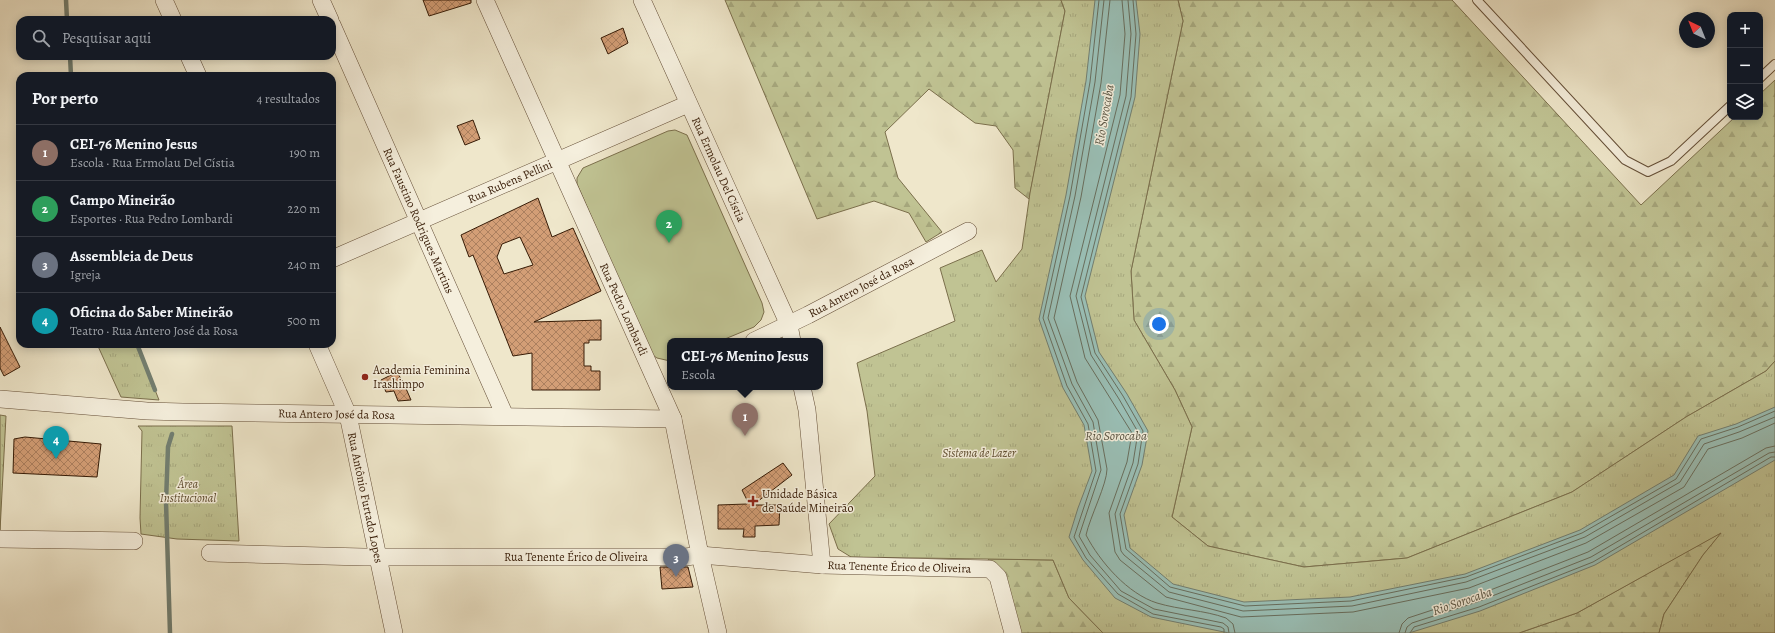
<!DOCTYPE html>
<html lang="pt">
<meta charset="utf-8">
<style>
body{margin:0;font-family:Alegreya,serif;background:#20242c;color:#f1f3f6}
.controls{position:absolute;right:12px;top:12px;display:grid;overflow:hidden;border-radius:8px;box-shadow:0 2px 10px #0003}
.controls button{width:36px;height:36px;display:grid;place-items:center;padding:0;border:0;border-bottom:1px solid #363941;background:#171b24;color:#f1f3f6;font:20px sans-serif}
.compass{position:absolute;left:1679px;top:12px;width:36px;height:36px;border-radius:50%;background:#171b24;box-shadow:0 2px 10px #0003;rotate:317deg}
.you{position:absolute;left:1159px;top:324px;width:14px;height:14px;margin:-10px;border:3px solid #fff;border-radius:50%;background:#1a73e8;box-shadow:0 0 0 6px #1a73e833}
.badge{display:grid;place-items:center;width:26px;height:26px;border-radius:50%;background:#8c9099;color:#fff;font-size:13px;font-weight:700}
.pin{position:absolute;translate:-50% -33px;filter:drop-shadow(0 1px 2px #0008)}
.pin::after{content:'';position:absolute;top:21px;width:14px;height:12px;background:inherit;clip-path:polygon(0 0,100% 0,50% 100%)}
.popup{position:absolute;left:667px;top:338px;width:156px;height:52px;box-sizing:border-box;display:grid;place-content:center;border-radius:8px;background:#171b24;filter:drop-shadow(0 1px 3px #0005);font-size:13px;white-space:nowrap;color:#9ea1a6}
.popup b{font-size:15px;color:#f1f3f6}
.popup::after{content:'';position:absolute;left:50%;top:100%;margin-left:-8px;border:8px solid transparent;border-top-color:#171b24}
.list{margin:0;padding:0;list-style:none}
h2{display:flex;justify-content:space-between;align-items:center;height:52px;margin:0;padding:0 16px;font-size:17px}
h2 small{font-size:13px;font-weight:400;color:#9ea1a6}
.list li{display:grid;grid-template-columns:26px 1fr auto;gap:12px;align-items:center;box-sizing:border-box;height:56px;padding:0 16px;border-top:1px solid #363941}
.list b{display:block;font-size:15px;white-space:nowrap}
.list p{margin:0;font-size:13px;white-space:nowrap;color:#9ea1a6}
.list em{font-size:13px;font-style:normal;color:#9ea1a6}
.icon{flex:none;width:22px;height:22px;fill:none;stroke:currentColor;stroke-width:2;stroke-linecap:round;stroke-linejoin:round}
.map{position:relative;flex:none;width:1775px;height:633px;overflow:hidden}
.search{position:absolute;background:#171b24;box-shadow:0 2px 10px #0003;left:16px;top:16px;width:320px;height:44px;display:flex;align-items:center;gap:10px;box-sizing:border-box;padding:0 14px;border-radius:12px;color:#9ea1a6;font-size:15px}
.panel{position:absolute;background:#171b24;box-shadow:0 2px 10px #0003;left:16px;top:72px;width:320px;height:276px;border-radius:12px}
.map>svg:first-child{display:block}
.forest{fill:url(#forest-firs);stroke:#7b6f4c}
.park{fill:url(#park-tufts);stroke:#7b6f4c}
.pitch{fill:#c0c393;stroke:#7b6f4c}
.water{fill:#9ac0b7;stroke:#727e70}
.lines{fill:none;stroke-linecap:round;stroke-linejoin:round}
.shore{stroke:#686e5e;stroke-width:1}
.stream{stroke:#727e70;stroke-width:4.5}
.building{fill:url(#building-cross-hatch);stroke:#361b06;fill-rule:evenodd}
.service-casing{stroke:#644e37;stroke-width:10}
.minor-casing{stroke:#644e37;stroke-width:18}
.service{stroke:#f5efdd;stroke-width:8}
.minor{stroke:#f5efdd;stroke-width:17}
.poi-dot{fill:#8f2418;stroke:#f5efdd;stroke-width:1.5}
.labels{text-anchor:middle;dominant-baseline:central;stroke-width:3;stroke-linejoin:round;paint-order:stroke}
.street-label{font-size:12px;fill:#361b06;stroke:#f5efdd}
.poi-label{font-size:12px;fill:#361b06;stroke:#f5efdd;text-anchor:start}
.park-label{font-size:12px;font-style:italic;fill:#5f4d30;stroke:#f5efdd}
.water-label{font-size:13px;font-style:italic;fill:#595544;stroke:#f5efdd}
</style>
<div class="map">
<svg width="1775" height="633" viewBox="0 0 1775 633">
<defs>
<pattern id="forest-firs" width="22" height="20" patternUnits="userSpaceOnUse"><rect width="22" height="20" fill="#c0c393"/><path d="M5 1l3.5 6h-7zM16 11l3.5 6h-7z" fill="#a6a77d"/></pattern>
<pattern id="park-tufts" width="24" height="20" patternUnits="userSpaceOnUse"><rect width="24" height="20" fill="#c0c393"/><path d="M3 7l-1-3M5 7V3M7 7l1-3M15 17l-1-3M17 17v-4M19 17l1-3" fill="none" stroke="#a6a77d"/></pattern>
<pattern id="building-cross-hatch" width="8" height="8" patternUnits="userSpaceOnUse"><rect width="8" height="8" fill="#d39e76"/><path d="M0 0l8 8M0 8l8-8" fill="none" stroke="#ac805f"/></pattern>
</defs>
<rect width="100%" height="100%" fill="#efe7cb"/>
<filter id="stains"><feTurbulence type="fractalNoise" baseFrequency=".005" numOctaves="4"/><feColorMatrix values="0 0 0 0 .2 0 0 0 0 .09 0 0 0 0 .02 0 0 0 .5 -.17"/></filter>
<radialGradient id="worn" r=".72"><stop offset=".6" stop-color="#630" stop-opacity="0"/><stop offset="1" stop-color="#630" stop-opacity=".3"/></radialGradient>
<g class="forest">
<path d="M725,0h336l4,11 -36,188 -14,-11 -2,-38 -17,-24 -21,-3 -46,-34 -44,43 13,46 44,54 -16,10 -17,-29 -35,-12 -57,18z"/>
<path d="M1178,0h274l189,205 94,-88h25v-23l15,-14v281l-9,10 -80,46 -114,75 -165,66 -103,9 -96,-21 -36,-29 20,-90 -17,-37 -41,-70 -3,-49 52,-250z"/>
<path d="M1722,532l-19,23 -39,59 -5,19h-140l58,-20z"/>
<path d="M988,559l65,1 16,38 34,35h-84l-19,-60z"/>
</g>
<g class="park">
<path d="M1061,0h117l5,21 -52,250 3,49 41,70 17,37 -20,90 36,29 96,21 103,-9 165,-66 114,-75 80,-46 9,-10v272h-116l5,-19 39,-59 18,-22 -144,80 -58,20h-416l-34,-35 -16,-38 -202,-3 -13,-8 -9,-25 46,-48 -8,-65 -10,-48 98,-42 -15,-53 42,-18 14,32 26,-33 8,-56 35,-182z"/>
<path d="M97,344h40l22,56 -38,-3z"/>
<path d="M0,415l6,1 -6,115z"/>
<path d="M138,426h94l7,115 -62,-2 -36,-5 -1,-16 2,-87z"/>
</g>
<path class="pitch" d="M675,130l12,5 75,168 2,9 -3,8 -7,7 -34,14h-50v20l-13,-3 -6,-4 -74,-170v-6l6,-10 85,-37z"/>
<path class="water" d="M1095,0h41l4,34 -5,63 -50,199 14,56 28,42 21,37 -6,34 -18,50 6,33 43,36 71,18 106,-5 115,-23 115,-44 94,-55 24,-39 38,-12 39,-17v53l-180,105 -115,46 -71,22h-180l-78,-16 -36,-19 -32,-38 -14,-23 9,-29 14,-37 -8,-46 -21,-37 -24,-69 27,-124 20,-114z"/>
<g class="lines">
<g class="shore">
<path d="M1099,0l-9,82 -20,114 -27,122 24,68 21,38 8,47 -22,66 12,21 32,36 35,20 68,13 3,2v4"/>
<path d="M1104,0l-9,82 -20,114 -27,122 24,66 21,38 8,48 -22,66 11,19 31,36 33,18 69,14 5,4 1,6"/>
<path d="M1110,0l-9,83 -20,114 -27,121 23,64 21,38 9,49c0,15 -17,48 -21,66 14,27 42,59 71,68 23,7 47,7 69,15l7,6 2,9"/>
<path d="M1122,0l3,34 -5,61 -50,201 15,62 47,75 -5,29 -18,51 6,39 5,8 46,37 75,20 112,-5 116,-24 117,-45 98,-56 24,-38 34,-11 33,-15"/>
<path d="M1128,0l3,34 -5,62 -50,200 15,59 28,44 19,33 -5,31 -18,51 6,37 3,4 45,37 74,19 109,-5 114,-24 119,-45 95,-55 24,-38 35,-12 36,-15"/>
<path d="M1133,0l3,34 -5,63 -50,200 14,56 28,43 20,35 -5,33 -18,50 6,35 44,38 75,19 106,-5 115,-24 116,-44 94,-54 25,-40 37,-12 37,-16"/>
<path d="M1399,633l3,-9 6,-6 67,-22 113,-44 178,-104 9,-2"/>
<path d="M1405,633l2,-6 5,-4 65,-21 114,-45 178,-104 6,-1"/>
<path d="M1410,633l4,-6 65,-20 114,-45 178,-105h4"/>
</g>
<g class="stream">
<path d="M66,0l1,20"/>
<path d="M70,56l1,20"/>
<path d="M137,344l18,46"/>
<path d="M170,633l-4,-131 2,-55 4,-13"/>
</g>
</g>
<g class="building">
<path d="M423,0h48v3l-42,13z"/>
<path d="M623,28l5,15 -20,11 -7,-16z"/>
<path d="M473,120l7,19 -15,6 -8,-19z"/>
<path d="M538,198l14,39 21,-9 28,63 -67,31 67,-2v20h-12v3h-5v23h7v5h9v19h-68v-37l-19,3 -40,-101 -4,2 -8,-22zM520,237l13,28 -29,9 -7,-17 5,-13z"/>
<path d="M0,327l20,40 -16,9 -4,-8z"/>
<path d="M397,372l7,12 7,16 -13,1 -4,-10 -8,1 -5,-12z"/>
<path d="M25,437l76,7 -4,33 -84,-4 1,-34z"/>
<path d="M783,463l9,12 -39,30h27l-1,20 -24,1v11h-12l1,-8h-26v-24l29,-1 1,-2 -6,-12z"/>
<path d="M660,567h28l5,20 -31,2z"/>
</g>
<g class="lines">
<g class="service-casing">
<g id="service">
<path d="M1477,0l148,160 23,12 23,-11 59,-55"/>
<path d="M1760,78l15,-14"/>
</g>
</g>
<g class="minor-casing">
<g id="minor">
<path d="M164,0l9,20"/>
<path d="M321,0l9,20"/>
<path id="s1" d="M485,0l188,419 27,136 18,78"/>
<path id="s2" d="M642,0l147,325 3,16"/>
<path id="s3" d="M332,25l173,391"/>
<path d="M189,56l9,20"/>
<path id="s4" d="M332,259l356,-155"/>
<path id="s5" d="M754,341l54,-26 160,-84"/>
<path id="s6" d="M317,344l31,71 46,218"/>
<path d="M802,387l5,23 15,155"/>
<path id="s7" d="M0,399l147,12 36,1 490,7"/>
<path d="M0,539l134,2"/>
<path id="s8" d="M210,553l154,4h322l14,-2 122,10 168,4 8,8 15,56"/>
</g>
</g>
<use href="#service" class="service"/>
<use href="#minor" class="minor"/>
</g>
<g class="poi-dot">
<circle cx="365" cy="377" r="4"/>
<path d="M751 495h4v4h4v4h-4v4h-4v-4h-4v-4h4z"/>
</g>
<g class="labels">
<g class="street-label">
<text stroke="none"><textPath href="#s2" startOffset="186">Rua Ermolau Del Cístia</textPath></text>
<text stroke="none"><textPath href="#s4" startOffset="194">Rua Rubens Pellini</textPath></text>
<text stroke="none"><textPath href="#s3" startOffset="214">Rua Faustino Rodrigues Martins</textPath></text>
<text stroke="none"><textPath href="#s5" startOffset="120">Rua Antero José da Rosa</textPath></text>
<text stroke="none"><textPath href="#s1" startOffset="339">Rua Pedro Lombardi</textPath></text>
<text stroke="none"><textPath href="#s7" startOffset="337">Rua Antero José da Rosa</textPath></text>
<text stroke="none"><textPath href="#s6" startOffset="162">Rua Antônio Furtado Lopes</textPath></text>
<text stroke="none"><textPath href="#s8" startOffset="366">Rua Tenente Érico de Oliveira</textPath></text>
<text stroke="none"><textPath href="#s8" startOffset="690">Rua Tenente Érico de Oliveira</textPath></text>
</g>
<g class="poi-label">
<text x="373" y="370">Academia Feminina<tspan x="373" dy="14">Irashimpo</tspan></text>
<text x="762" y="494">Unidade Básica<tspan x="762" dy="14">de Saúde Mineirão</tspan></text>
</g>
<g class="park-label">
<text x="979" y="453">Sistema de Lazer</text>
<text x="188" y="484">Área<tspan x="188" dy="14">Institucional</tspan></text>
</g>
<g class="water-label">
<text transform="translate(1104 115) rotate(-80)">Rio Sorocaba</text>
<text x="1116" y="435">Rio Sorocaba</text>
<text transform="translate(1462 601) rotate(-19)">Rio Sorocaba</text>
</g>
</g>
<rect width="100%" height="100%" filter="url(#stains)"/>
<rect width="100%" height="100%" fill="url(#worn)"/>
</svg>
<div class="controls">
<button>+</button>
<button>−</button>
<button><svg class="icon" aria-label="layers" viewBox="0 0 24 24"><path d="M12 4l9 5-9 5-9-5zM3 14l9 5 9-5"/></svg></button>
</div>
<svg class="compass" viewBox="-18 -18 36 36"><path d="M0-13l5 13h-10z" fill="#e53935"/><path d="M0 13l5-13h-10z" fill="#9ea1a6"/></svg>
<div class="you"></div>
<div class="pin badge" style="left:745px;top:436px;background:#8d6e63">1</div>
<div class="popup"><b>CEI-76 Menino Jesus</b>Escola</div>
<div class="pin badge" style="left:669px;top:243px;background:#2e9e5b">2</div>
<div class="pin badge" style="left:676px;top:577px;background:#6b7280">3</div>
<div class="pin badge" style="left:56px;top:459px;background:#0f9aa8">4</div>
<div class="search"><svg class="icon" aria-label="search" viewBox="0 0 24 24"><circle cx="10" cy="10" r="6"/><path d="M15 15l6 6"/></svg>Pesquisar aqui</div>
<section class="panel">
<h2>Por perto<small>4 resultados</small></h2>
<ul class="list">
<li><span class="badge" style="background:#8d6e63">1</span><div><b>CEI-76 Menino Jesus</b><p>Escola · Rua Ermolau Del Cístia</p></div><em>190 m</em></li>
<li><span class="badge" style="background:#2e9e5b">2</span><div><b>Campo Mineirão</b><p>Esportes · Rua Pedro Lombardi</p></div><em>220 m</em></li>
<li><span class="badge" style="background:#6b7280">3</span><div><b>Assembleia de Deus</b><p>Igreja</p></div><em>240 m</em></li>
<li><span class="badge" style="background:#0f9aa8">4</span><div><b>Oficina do Saber Mineirão</b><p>Teatro · Rua Antero José da Rosa</p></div><em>500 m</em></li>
</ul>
</section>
</div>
